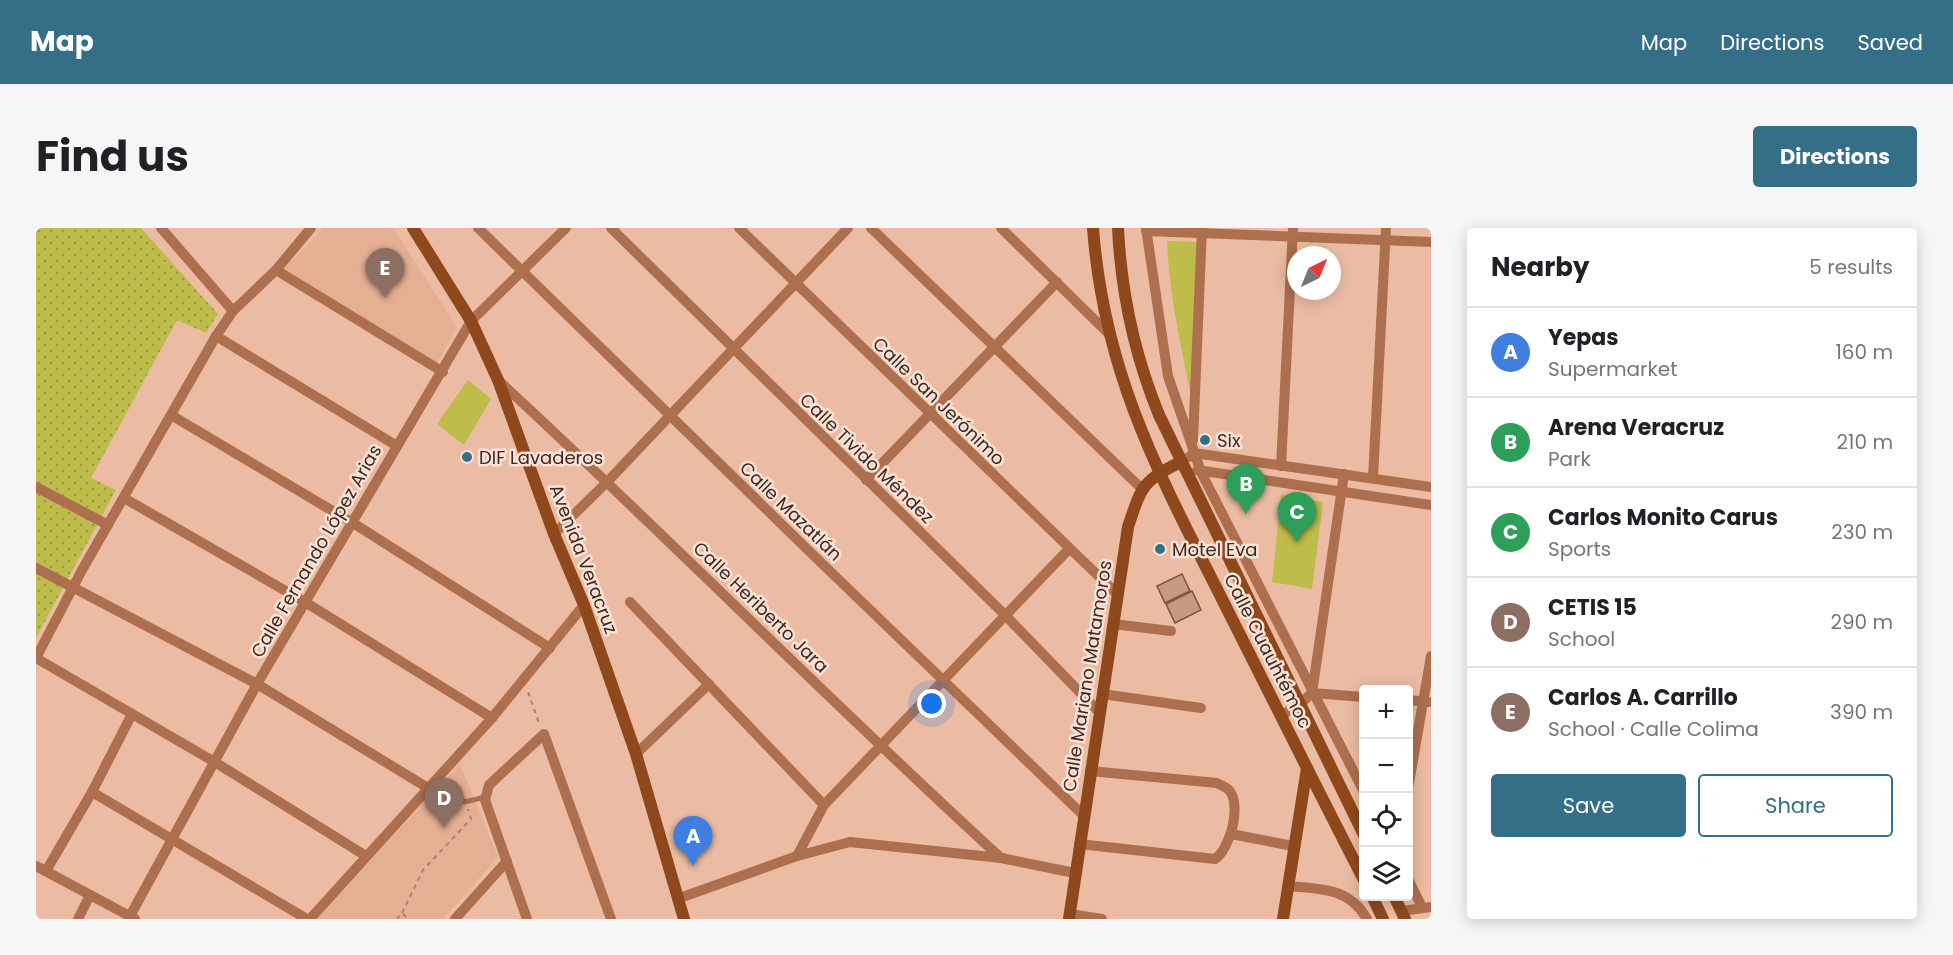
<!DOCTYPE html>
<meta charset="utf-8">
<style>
body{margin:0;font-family:Poppins,sans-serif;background:#f6f6f6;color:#202124}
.controls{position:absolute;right:18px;bottom:18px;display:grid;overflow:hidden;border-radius:6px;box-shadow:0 3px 15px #0003}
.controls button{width:54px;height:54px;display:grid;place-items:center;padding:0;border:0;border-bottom:2px solid #e0e0e0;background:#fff;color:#202124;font:30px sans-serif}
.compass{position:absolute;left:1251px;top:18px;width:54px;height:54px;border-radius:50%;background:#fff;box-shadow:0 3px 15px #0003;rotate:43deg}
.you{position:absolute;left:896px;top:476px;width:21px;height:21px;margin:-15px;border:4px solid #fff;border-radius:50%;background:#1a73e8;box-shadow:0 0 0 9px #1a73e833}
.badge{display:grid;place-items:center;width:39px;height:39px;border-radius:50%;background:#346e87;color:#fff;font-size:20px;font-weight:700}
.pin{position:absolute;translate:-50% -50px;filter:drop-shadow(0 2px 3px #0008)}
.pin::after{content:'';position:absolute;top:32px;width:21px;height:18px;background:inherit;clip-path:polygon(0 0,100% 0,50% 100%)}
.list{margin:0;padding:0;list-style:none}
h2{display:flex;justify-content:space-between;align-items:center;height:78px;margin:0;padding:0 24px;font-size:26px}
h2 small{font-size:20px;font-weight:400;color:#757577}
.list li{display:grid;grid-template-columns:39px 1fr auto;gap:18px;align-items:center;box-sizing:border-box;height:90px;padding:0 24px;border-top:2px solid #e0e0e0}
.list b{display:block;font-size:22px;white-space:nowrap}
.list p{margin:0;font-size:20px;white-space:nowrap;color:#757577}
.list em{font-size:20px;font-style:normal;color:#757577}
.actions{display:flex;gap:12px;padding:18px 24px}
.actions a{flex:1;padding:14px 0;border:2px solid #346e87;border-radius:6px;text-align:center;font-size:21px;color:#346e87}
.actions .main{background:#346e87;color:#fff}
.icon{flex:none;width:33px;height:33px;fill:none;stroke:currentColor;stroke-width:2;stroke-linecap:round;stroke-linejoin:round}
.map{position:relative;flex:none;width:1395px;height:691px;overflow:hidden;border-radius:6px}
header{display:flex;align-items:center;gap:36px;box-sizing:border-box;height:84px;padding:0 30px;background:#346e87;color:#fff}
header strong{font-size:28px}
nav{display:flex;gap:33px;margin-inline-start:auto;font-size:21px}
.intro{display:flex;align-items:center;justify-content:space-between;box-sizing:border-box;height:144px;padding:0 36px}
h1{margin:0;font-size:42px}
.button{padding:15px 27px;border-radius:6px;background:#346e87;color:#fff;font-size:21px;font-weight:700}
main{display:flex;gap:36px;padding:0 36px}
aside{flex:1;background:#fff;border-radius:6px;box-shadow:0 3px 15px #0003}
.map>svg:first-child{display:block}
.built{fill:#e5af93}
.grass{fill:url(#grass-dots)}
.park{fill:#bebd4b}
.building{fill:#c79a82;stroke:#7c533d;stroke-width:1.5}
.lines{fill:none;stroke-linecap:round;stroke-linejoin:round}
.path{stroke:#a68370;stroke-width:2;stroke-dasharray:4.5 4.5;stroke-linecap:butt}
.lane{stroke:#ad6f4e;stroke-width:5}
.street{stroke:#ad6f4e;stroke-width:10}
.secondary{stroke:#8f481c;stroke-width:12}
.poi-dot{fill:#346e87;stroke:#fbe2d6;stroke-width:2}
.labels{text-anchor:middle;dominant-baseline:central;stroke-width:5;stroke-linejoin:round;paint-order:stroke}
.street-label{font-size:18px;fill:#3c2a20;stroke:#fbe2d6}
.poi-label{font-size:18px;fill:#3c2a20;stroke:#fbe2d6;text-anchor:start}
</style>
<header>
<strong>Map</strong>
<nav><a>Map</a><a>Directions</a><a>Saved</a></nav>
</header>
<div class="intro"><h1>Find us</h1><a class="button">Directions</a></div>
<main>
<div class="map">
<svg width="1395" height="691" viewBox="0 0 1395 691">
<defs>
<pattern id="grass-dots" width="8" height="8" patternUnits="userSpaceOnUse" patternTransform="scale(1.5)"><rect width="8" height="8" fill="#bebd4b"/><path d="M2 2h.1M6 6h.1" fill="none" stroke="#9c9a3e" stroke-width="1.8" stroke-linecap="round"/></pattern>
</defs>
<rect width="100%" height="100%" fill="#ebbca3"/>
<g class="built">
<path d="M288,0h69l64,99 -20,36 -153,-94z"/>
<path d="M424,536l38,93 -55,62h-126z"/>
</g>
<path class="grass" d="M0,0h105l77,86 -12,19 -29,-13 -86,158 25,12 -80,148z"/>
<g class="park">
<path d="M1131,13l33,1 -9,155c-10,-52 -22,-103 -24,-156z"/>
<path d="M432,152l23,19 -27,46 -27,-21z"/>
<path d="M1245,267l42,7 -11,87 -40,-7z"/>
</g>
<g class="building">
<path d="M1146,346l8,17 -25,12 -8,-17z"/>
<path d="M1156,363l9,19 -26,13 -9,-19z"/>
</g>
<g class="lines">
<g class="path">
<path d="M492,464l11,31"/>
<path d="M366,685l21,-43 48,-51 -3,-10"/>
<path d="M361,691l5,-6 6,6"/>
</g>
<path class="lane" d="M414,560l15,14 20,-5"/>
<g class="street">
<path d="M125,0l72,83"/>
<path d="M442,0l331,323 274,264"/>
<path d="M575,0l395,388 93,96"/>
<path d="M703,0l378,366"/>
<path d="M835,0l270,260"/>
<path d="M965,0l107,105"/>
<path d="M1110,0l22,148 33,96 163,320"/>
<path d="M1110,3l285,11"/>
<path d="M240,42l167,102"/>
<path d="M180,108l181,110"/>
<path d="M462,152c170,157 332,322 503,478"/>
<path d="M135,187l182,108 197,125"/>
<path d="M1157,212l9,-212"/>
<path d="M1153,229l5,-4 237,34"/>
<path d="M1245,238l12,-238"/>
<path d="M1161,242l234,35"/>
<path d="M1337,250l13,-250"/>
<path d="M830,252l191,-198"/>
<path d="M0,259l72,38"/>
<path d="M88,270l181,104 187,116"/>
<path d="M518,306l54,-53 240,-253"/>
<path d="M0,340l221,116 171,104"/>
<path d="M594,374l194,203"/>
<path d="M1077,396l58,7"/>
<path d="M0,430l46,-88 134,-234 17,-25 43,-41 35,-42"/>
<path d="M0,430l177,103 153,95"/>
<path d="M1276,465l32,-219"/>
<path d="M1066,466l99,14"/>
<path d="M1372,472l21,2"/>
<path d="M1244,488l19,-11 13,-12 52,4"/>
<path d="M600,526l73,-70"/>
<path d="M1372,561l23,-133"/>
<path d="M56,564l215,127"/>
<path d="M1195,606l62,12"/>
<path d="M1043,616l136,15c15,-10 27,-54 14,-69 -3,-3 -9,-5 -12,-7l-127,-12"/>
<path d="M761,628l27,-51 244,-255"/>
<path d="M0,638l99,53"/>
<path d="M10,643l46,-79 40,-78"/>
<path d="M1372,651l14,28"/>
<path d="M1252,658c32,3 61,1 79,33"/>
<path d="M641,671l120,-43 53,-14 151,16 74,15"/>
<path d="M1366,683l29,-4"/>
<path d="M1034,686l32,5"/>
<path d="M94,688l127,-232 214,-363 95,-93"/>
<path d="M42,691l12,-24"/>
<path d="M274,691l182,-201 92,-113"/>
<path d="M419,691l52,-58"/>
<path d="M491,691l-42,-119 4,-15 55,-51 67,185"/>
</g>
<g class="secondary">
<path d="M377,0l58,93 27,59 56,154 30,71 52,149 48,165"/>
<path d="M1057,0c11,148 68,250 133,379 46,91 91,182 138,273"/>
<path d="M1082,0c3,64 17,128 41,187l205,420"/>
<path d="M1336,668l11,23"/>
<path d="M1358,668l11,23"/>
<path d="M1033,691l59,-392c13,-39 14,-47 53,-65"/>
<path d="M1247,691l24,-151"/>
</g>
</g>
<g class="poi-dot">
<circle cx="1169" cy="212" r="6"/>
<circle cx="431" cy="229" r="6"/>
<circle cx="1124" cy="321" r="6"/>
</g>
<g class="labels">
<g class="street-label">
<text transform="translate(903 173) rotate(44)">Calle San Jerónimo</text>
<text transform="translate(831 230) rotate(44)">Calle Tivido Méndez</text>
<text transform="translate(755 283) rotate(44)">Calle Mazatlán</text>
<text transform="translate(280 323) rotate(-60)">Calle Fernando López Arias</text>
<text transform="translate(548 331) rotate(69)">Avenida Veracruz</text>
<text transform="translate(725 379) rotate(44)">Calle Heriberto Jara</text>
<text transform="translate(1232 423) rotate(63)">Calle Cuauhtémoc</text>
<text transform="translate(1051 448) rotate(-81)">Calle Mariano Matamoros</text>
</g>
<g class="poi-label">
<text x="1181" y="212">Six</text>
<text x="443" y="229">DIF Lavaderos</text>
<text x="1136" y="321">Motel Eva</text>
</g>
</g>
</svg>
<div class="controls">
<button>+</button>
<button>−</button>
<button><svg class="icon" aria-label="locate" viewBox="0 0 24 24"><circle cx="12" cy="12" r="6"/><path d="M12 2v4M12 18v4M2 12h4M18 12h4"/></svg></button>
<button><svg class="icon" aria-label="layers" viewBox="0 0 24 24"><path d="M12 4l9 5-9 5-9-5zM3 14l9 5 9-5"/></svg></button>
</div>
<svg class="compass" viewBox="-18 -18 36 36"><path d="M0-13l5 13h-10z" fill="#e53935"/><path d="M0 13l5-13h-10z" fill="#757577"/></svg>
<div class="you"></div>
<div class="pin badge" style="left:657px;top:638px;background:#3f7fe0">A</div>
<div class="pin badge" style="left:1210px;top:286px;background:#2e9e5b">B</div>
<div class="pin badge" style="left:1261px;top:314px;background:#2e9e5b">C</div>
<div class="pin badge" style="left:408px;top:600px;background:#8d6e63">D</div>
<div class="pin badge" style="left:349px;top:70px;background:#8d6e63">E</div>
</div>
<aside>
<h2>Nearby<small>5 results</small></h2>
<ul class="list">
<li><span class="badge" style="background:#3f7fe0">A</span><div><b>Yepas</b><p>Supermarket</p></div><em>160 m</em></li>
<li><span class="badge" style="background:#2e9e5b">B</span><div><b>Arena Veracruz</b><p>Park</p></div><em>210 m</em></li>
<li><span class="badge" style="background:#2e9e5b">C</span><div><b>Carlos Monito Carus</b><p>Sports</p></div><em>230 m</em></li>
<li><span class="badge" style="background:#8d6e63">D</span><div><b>CETIS 15</b><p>School</p></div><em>290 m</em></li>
<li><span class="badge" style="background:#8d6e63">E</span><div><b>Carlos A. Carrillo</b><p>School · Calle Colima</p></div><em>390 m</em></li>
</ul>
<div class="actions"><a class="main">Save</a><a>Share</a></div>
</aside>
</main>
